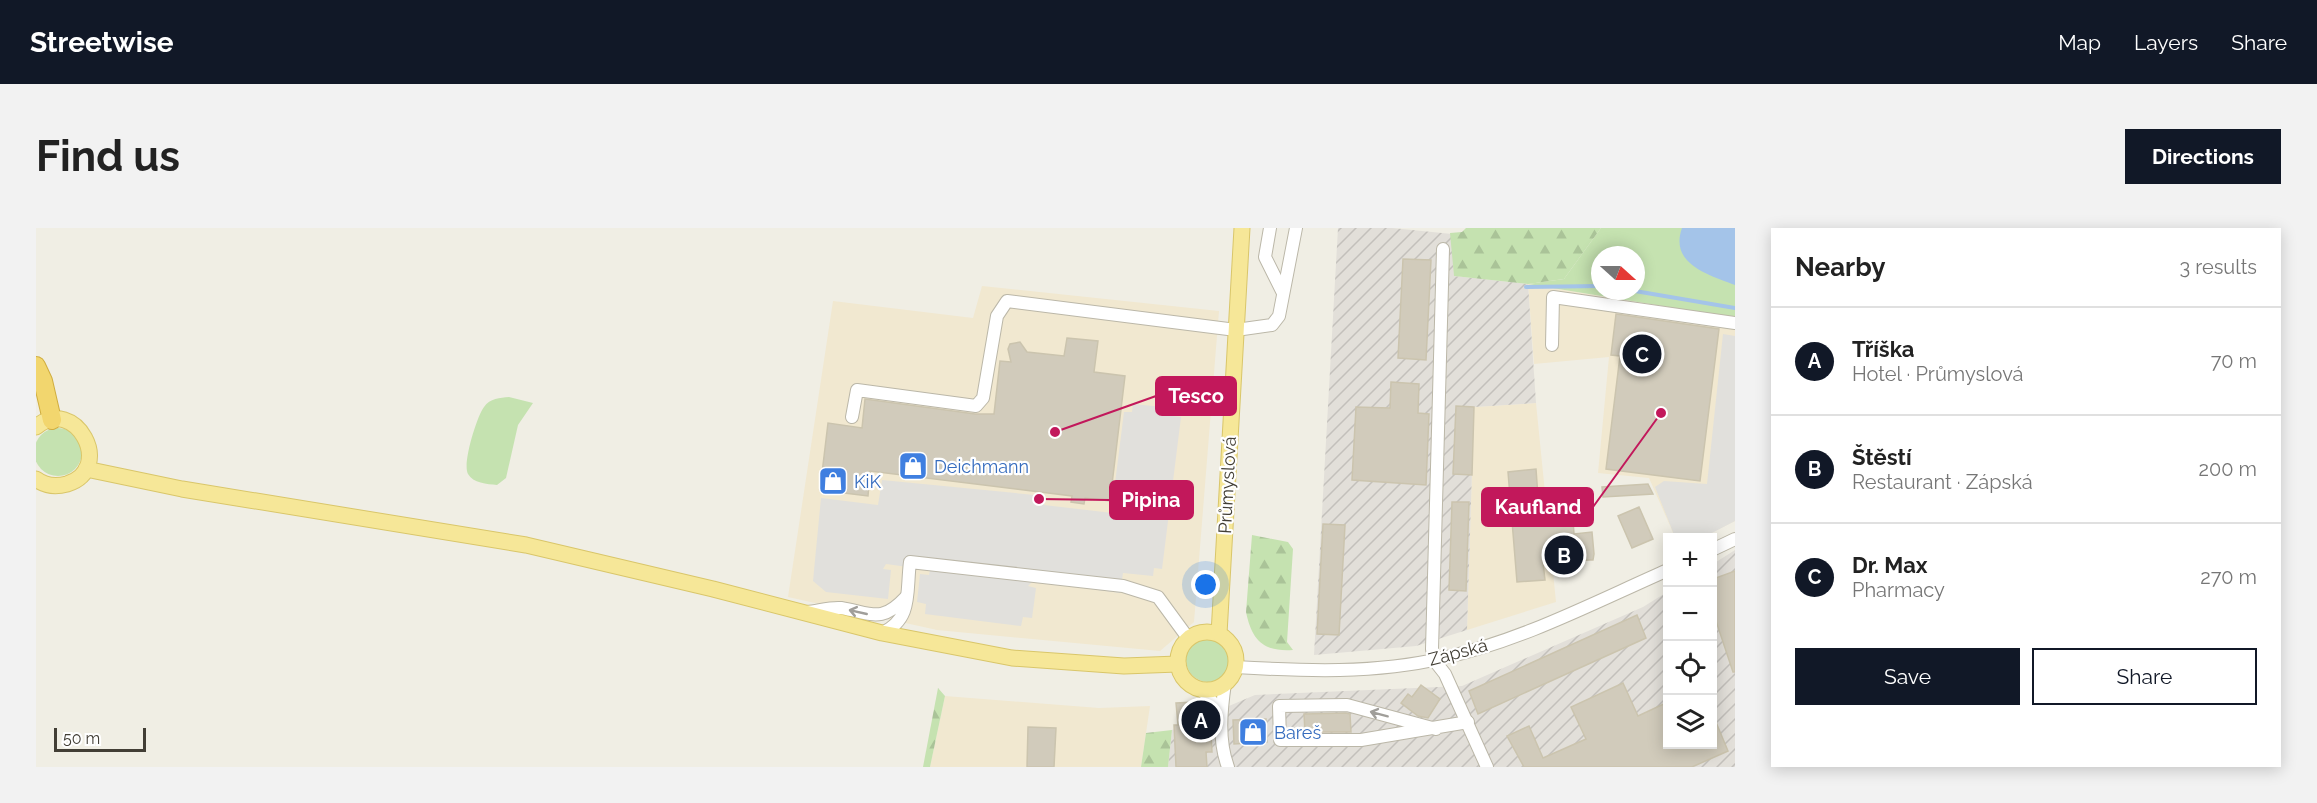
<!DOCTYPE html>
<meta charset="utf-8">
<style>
body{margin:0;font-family:Raleway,sans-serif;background:#f2f2f2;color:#222}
.controls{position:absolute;right:18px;bottom:18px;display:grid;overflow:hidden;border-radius:0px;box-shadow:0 3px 15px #0003}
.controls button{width:54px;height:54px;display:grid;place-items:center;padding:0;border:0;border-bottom:2px solid #e0e0e0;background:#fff;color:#222;font:30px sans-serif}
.compass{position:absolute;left:1555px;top:18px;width:54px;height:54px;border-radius:50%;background:#fff;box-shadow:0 3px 15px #0003;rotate:111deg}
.scale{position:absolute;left:18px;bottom:15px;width:92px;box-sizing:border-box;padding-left:6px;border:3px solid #423e35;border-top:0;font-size:16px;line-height:21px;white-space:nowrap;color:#423e35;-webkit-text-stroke:4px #fff;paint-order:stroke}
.you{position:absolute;left:1170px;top:357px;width:21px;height:21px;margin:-15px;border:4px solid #fff;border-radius:50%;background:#1a73e8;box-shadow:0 0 0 9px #1a73e833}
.badge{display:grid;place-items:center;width:39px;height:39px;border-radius:50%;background:#111827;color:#fff;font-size:20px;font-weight:700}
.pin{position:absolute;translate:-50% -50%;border:3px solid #fff;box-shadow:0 2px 6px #0006}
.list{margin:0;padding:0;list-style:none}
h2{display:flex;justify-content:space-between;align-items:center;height:78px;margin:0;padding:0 24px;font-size:26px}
h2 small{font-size:20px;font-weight:400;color:#767676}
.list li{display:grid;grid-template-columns:39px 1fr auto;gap:18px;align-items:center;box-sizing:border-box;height:108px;padding:0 24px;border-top:2px solid #e0e0e0}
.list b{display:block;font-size:22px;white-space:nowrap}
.list p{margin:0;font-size:20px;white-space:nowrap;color:#767676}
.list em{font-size:20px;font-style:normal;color:#767676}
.actions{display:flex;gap:12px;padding:18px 24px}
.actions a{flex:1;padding:14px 0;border:2px solid #111827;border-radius:0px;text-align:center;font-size:21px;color:#111827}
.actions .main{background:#111827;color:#fff}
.icon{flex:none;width:33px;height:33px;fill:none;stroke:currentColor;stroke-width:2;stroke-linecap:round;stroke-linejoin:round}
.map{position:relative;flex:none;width:1699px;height:539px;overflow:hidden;border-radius:0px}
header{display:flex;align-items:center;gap:36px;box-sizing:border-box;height:84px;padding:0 30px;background:#111827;color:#fff}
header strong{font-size:28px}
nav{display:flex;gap:33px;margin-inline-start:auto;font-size:21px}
.intro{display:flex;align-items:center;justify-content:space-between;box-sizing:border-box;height:144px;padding:0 36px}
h1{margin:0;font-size:42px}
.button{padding:15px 27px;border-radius:0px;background:#111827;color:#fff;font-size:21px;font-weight:700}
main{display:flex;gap:36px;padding:0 36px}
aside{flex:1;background:#fff;border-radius:0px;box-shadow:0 3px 15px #0003}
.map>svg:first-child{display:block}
.commercial{fill:#f1e8d0}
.industrial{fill:url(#industrial-furrows)}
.green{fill:#c5e2b0;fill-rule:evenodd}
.forest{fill:url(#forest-firs)}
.parking{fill:#e1e0dc}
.water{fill:#a4c4e9}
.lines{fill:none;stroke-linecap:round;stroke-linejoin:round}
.stream{stroke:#a4c4e9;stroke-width:4}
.building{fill:#d1cbbb;stroke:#cbc4ae;stroke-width:1.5}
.minor-casing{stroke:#bbb7a8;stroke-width:14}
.major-casing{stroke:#d9c66a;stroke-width:17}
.highway-casing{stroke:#d0ad3f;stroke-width:20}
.minor{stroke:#fff;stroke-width:12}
.major{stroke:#f6e798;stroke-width:15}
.highway{stroke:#f2d66e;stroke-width:18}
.oneway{stroke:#a09e9a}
.labels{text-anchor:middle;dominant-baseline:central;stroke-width:4.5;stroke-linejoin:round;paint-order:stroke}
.shop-label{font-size:18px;fill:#366cbe;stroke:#fff;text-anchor:start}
.street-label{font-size:18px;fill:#423e35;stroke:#fff}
.leader{fill:none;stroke:#c2185b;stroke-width:2}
.callout-dot{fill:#c2185b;stroke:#fff;stroke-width:2}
.callout{fill:#c2185b;stroke:#c2185b;stroke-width:2}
.callout-label{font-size:20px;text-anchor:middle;font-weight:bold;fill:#fff}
</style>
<header>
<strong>Streetwise</strong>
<nav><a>Map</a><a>Layers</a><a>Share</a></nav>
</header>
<div class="intro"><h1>Find us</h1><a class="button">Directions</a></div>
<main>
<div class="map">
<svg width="1699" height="539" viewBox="0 0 1699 539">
<defs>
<pattern id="industrial-furrows" width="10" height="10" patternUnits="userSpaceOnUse" patternTransform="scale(1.5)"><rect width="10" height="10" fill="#e2dfd9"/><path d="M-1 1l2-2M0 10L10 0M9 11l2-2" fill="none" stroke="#c3c0bb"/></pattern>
<pattern id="forest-firs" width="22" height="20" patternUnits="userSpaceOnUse" patternTransform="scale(1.5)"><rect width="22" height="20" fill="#c5e2b0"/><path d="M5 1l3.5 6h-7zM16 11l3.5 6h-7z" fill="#aac398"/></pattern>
</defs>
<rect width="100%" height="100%" fill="#f0eee4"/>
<g class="commercial">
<path d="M1492,56l207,34v203l-32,16h-28l-26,-59 -51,-5 11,-116 -75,7z"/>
<path d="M946,58l237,25 -25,311 -34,29 -223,-21 -149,-33 45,-296 140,17z"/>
<path d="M1500,175l20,199 -89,28 7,-223z"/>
<path d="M909,468l154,12 51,-2 -9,61h-211z"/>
</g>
<g class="industrial">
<path d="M1302,0h54l60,6 2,42 74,8 8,119 -62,4 -7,223 -51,16 -102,9z"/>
<path d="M1699,322v217h-567l4,-37 83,-35 207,-9 181,-79 24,-15 1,152h44l1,-180z"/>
</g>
<g class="green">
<path d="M1565,0h134v90l-207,-34 36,-5zM1564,27h36v36h-36z"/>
<path d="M473,169l24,6 -15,22 -12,53 -9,7c-10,-1 -24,-2 -29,-11 -6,-10 9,-58 16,-67 6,-9 16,-9 25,-10z"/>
<circle cx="22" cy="224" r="24"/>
<circle cx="1172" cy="432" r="22"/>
</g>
<g class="forest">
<path d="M1430,0h135l-37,51 -36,5 -74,-8 -4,-43 12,-1z"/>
<path d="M1216,307l36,7 5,7 -6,93 6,8c-29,2 -41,-9 -47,-38z"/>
<path d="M902,460l7,8 -15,71h-7z"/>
<path d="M1136,502l-4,37h-27l5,-34z"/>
</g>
<g class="parking">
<path d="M1687,106l12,2v185l-31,16h-15l-2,-3 -12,3 -20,-50 9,-6 43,3z"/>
<path d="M1097,176l40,4v8l8,1 -19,152 -8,-1 -1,8 -30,-3 -3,20 -87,-12 -5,5 8,2 -4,30 -9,-1 -2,9 -96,-12 1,-10 -9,-2 3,-28 9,1 1,-5 -44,-6 -3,5 8,1 -3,29 -62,-7 -13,-11 8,-83 57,7 4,-25 163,16 -1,9 77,9 2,-13 -10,-2 11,-87h8z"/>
</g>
<path class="water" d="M1646,0h53v57c-26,-10 -66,-21 -53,-57z"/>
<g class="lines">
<g class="stream">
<path d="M1490,59l74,-1"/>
<path d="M1599,63l100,17"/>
</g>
</g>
<g class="building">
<path d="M1367,31l28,1 -5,100 -28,-2z"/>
<path d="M1580,86l103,15 -19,152 -94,-12 14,-113 -9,-1z"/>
<path d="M1031,110l31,3 -4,31 31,4 -15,125 -25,-3 -1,6 -13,-2 1,-6 -202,-25 -2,25 -48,-6 8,-67 34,5 3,-29 110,15h19l6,-53 11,1 -3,-13 2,-5 10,-2 7,10 37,4z"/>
<path d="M1355,154l28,2 -1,29 11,1 -3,71 -74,-5 4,-73 34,1z"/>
<path d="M1420,178l18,1 -2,68 -19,-1z"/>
<path d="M1500,241l2,28 22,-2 1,11 11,-1 2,29 18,-2 2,22 -1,6h-4l-46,3 2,17 -28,2 -9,-110z"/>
<path d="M1612,256l5,10 -50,3 -1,-10z"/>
<path d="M1416,274h17l-3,89 -17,-1z"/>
<path d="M1603,279l14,32 -21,9 -14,-32z"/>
<path d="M1287,296l22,1 -6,110 -22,-1z"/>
<path d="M1699,343v101h-2l-20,-60v-33z"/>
<path d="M1601,387l9,23 -168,76 -9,-23z"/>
<path d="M1587,455l15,33 30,-14v42h45v-29l15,36 -36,16h-168l-17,-31 22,-10 14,32 43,-19 -15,-32z"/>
<path d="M1385,457l19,14 -12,19 -10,-2 -17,-13 7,-9 4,3z"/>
<path d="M1159,474l10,5 5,8 2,37h-6l1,15h-31l-2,-42h4l-2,-22z"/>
<path d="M1310,485l4,1 1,18h-46l-1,-18z"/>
<path d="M1230,491l1,23 -33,2 -1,-24z"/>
<path d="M992,499l28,1 -2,39h-27z"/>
</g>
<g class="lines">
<g class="minor-casing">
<g id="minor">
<path d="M1234,0l-5,29 18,36"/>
<path d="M1407,21l-11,400 2,11 11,14 42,93"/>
<path d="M1516,117l1,-48 182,26"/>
<path d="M816,189l5,-27 119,16 7,-8 14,-82 10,-15 229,29 36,-5 7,-9 17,-88"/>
<path d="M1676,322l23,-11"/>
<path d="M771,384c11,-1 23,-5 34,-4 31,5 40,16 65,-11"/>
<path d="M846,405c31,-14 24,-41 28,-71l213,24 35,11 30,41"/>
<path d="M1199,439c69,4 140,7 208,-9 78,-17 152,-56 225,-88"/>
<path d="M1189,455c-4,28 -7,57 3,84"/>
<path d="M1166,462l19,22"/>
<path d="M1400,501l-89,-24 -68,1 1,34h81l107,-18"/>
</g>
</g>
<g class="major-casing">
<g id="major">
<path d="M0,199c39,-33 80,42 31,57 -11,3 -22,2 -31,-5"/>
<path d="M50,241l96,20 344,56 187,44 169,44 130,25 112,8 54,-2"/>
<circle cx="1171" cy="433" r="29"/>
<path d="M1183,406l23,-406"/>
</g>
</g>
<g class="highway-casing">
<path id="highway" d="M0,138l7,15 9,39"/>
</g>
<use href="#minor" class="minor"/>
<use href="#major" class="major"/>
<use href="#highway" class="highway"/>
</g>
<defs><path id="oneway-shaft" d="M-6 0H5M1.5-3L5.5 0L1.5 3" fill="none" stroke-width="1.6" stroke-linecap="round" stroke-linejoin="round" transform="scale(1.5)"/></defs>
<g class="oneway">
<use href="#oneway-shaft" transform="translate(822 384) rotate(-167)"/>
<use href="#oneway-shaft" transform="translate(1343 486) rotate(-165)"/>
</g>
<defs>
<g id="shop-square" transform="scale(1.5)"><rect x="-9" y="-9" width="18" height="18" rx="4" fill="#3f7fe0" stroke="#fff"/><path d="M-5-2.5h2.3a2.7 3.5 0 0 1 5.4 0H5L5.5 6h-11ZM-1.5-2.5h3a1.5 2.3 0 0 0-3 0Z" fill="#fff"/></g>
</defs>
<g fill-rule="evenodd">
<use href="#shop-square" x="877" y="238"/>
<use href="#shop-square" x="797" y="253"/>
<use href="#shop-square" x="1217" y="504"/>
</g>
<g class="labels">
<g class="shop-label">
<text x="898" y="238">Deichmann</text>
<text x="818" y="253">KiK</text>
<text x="1238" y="504">Bareš</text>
</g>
<g class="street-label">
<text transform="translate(1191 257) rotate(-87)">Průmyslová</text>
<text transform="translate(1422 424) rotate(-15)">Zápská</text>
</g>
</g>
<path class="leader" d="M1019 204L1120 168M1003 271L1074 272M1625 185L1557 279"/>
<g class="callout-dot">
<circle cx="1019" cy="204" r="6"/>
<circle cx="1003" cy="271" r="6"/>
<circle cx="1625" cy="185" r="6"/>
</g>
<g class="callout">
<rect x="1120" y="149" width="80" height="38" rx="6"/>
<rect x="1074" y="253" width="83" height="38" rx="6"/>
<rect x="1446" y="260" width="111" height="38" rx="6"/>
</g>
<g class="callout-label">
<text x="1160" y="175">Tesco</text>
<text x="1115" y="279">Pipina</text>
<text x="1502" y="286">Kaufland</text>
</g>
</svg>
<div class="controls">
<button>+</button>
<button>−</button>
<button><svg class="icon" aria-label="locate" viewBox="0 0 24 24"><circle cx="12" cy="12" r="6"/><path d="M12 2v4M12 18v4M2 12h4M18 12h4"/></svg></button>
<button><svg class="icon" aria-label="layers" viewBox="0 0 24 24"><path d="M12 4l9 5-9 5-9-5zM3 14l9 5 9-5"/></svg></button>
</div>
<svg class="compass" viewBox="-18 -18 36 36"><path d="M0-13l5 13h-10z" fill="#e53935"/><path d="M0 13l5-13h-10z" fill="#767676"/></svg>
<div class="scale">50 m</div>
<div class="you"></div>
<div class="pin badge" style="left:1165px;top:492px">A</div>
<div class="pin badge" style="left:1528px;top:327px">B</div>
<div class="pin badge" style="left:1606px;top:126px">C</div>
</div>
<aside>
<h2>Nearby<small>3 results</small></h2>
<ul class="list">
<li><span class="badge">A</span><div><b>Tříška</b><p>Hotel · Průmyslová</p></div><em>70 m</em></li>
<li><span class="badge">B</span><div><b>Štěstí</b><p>Restaurant · Zápská</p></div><em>200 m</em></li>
<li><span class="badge">C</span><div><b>Dr. Max</b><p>Pharmacy</p></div><em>270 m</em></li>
</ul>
<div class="actions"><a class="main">Save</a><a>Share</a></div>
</aside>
</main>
